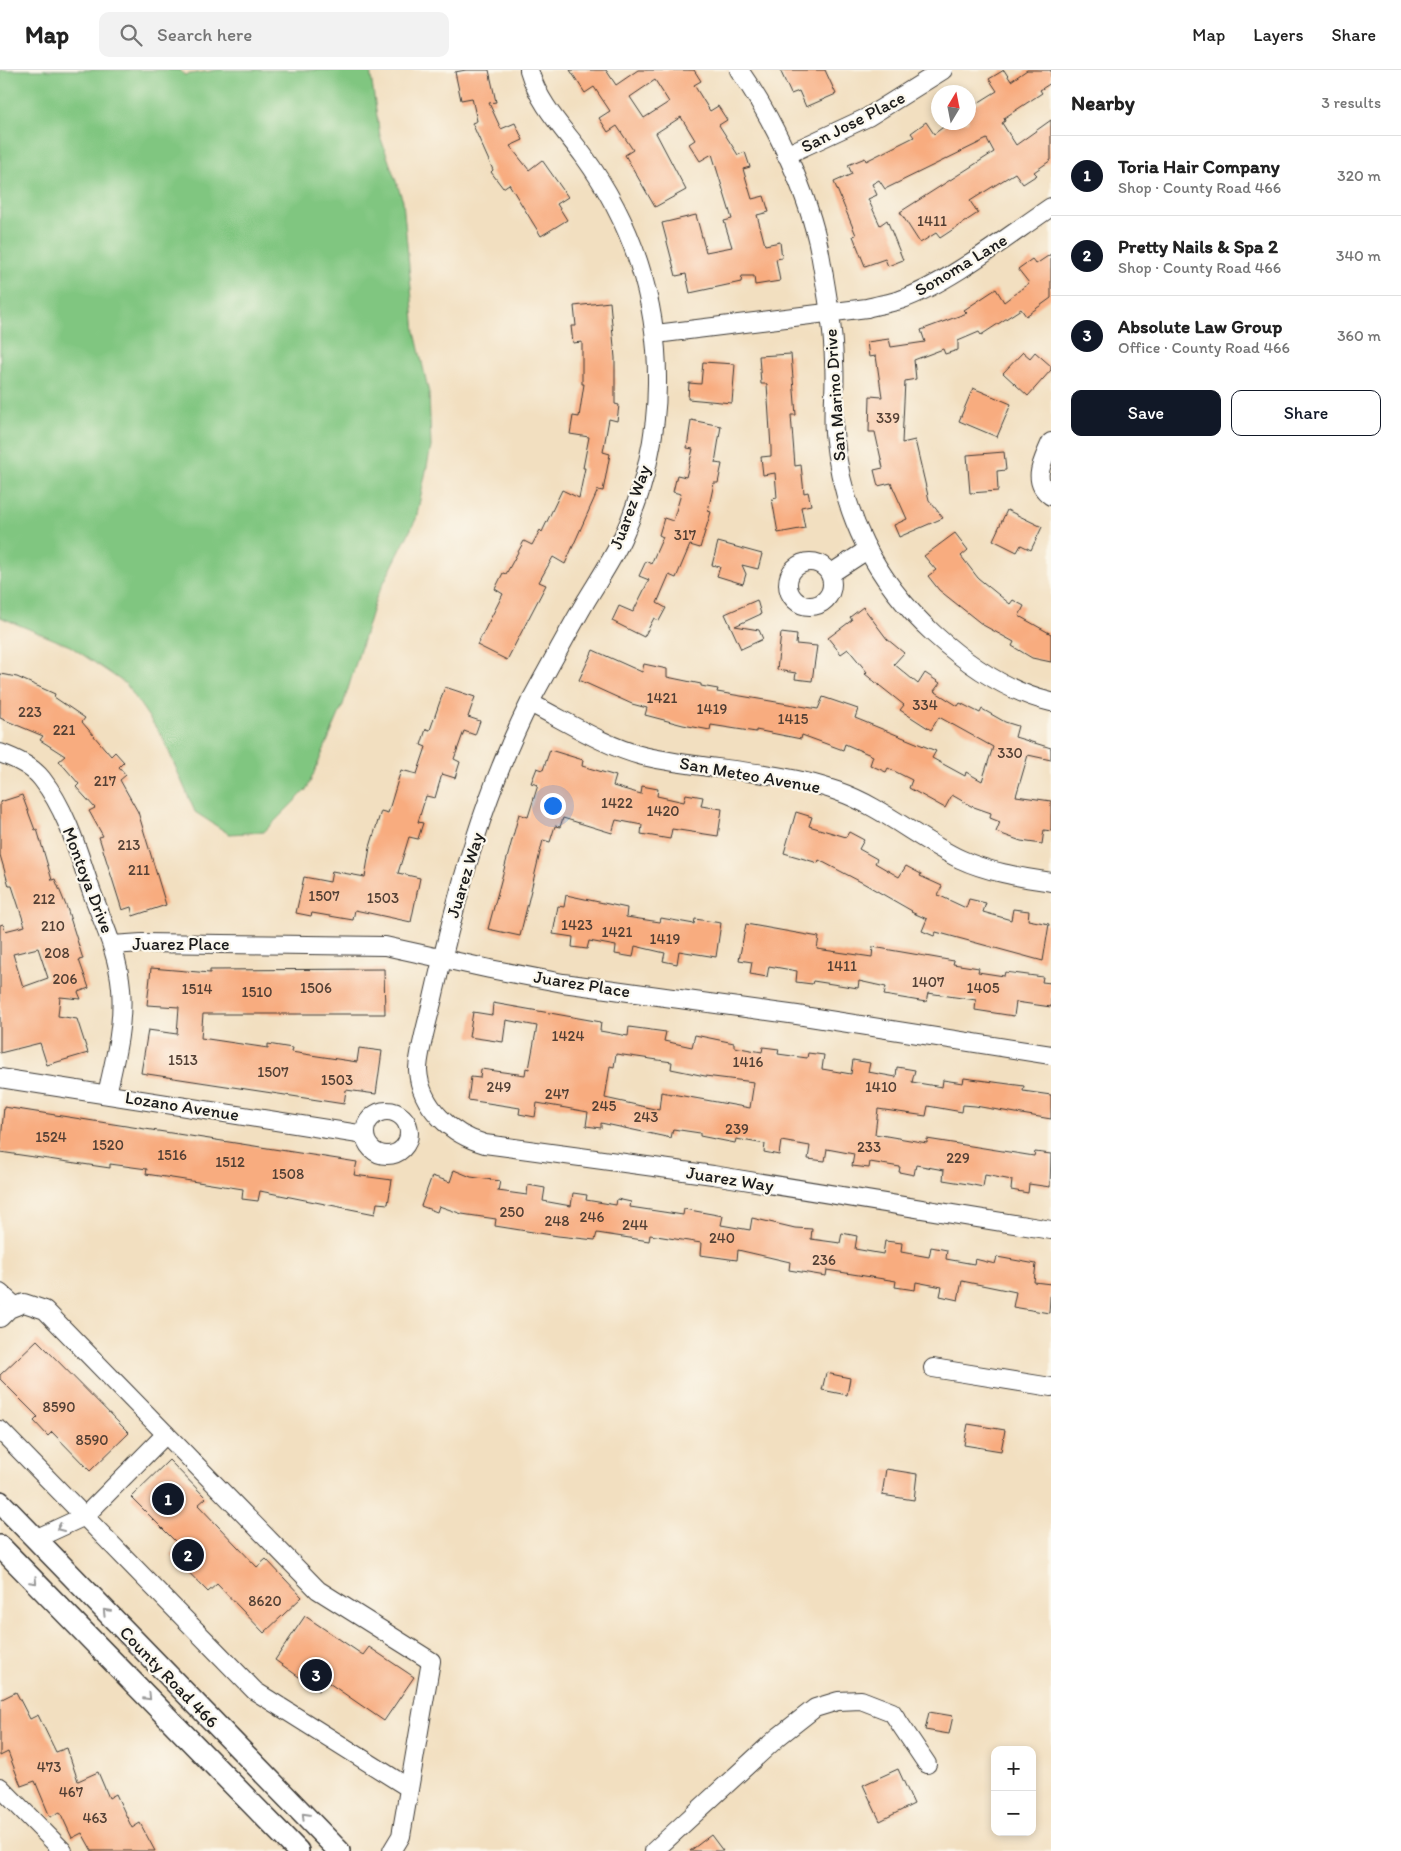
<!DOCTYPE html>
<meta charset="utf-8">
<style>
body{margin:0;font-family:Itim,sans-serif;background:#f2f2f2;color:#222}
.controls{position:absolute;right:15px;bottom:15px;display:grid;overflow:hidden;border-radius:10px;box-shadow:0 2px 8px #0003}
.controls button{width:45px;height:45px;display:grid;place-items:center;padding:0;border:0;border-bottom:1px solid #e0e0e0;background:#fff;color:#222;font:25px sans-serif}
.compass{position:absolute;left:931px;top:15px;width:45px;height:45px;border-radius:50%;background:#fff;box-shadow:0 2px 8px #0003;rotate:10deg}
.you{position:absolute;left:552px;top:735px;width:18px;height:18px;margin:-12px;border:4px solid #fff;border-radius:50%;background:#1a73e8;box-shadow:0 0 0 8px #1a73e833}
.badge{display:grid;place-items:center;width:32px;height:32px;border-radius:50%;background:#111827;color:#fff;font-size:16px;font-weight:700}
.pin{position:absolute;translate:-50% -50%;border:2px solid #fff;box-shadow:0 1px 5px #0006}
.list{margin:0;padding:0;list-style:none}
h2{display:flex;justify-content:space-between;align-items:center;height:65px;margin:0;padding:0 20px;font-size:21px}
h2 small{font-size:16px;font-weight:400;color:#767676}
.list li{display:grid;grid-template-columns:32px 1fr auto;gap:15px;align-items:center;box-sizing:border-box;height:80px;padding:0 20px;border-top:1px solid #e0e0e0}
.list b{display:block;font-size:19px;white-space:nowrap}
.list p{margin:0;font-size:16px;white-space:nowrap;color:#767676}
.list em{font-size:16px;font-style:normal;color:#767676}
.actions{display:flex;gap:10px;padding:15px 20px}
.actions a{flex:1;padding:11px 0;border:1px solid #111827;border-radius:10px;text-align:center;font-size:18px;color:#111827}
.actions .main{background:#111827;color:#fff}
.icon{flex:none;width:28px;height:28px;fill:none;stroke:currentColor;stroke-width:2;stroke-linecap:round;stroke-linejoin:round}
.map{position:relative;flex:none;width:1051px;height:1781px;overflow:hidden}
header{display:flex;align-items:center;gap:30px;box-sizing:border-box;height:70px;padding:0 25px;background:#fff;border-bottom:1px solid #e0e0e0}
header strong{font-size:24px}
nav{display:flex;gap:28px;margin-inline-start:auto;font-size:18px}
.search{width:350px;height:45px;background:#f2f2f2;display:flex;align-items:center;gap:12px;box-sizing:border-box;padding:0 18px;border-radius:10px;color:#767676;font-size:19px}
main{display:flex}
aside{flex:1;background:#fff}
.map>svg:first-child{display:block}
.green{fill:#80c680;stroke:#4e714e}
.building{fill:#f8ac7f;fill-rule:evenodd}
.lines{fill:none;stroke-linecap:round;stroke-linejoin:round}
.minor-casing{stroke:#3c3935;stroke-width:20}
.major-casing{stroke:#3c3935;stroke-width:24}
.minor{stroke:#fff;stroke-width:18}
.major{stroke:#fff;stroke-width:21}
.oneway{stroke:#999}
.labels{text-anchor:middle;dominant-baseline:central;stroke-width:4.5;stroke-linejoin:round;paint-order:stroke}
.number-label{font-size:15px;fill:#534035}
.street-label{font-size:18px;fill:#1c1c1c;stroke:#fbf7ec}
</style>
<header>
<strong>Map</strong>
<div class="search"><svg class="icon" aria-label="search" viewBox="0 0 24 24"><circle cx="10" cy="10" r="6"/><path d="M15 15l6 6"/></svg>Search here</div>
<nav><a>Map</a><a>Layers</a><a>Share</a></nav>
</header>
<main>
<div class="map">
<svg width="1051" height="1781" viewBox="0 0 1051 1781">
<rect width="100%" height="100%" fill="#fbf7ec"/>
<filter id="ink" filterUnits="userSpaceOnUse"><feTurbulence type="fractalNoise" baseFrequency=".02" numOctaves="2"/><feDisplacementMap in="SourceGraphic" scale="10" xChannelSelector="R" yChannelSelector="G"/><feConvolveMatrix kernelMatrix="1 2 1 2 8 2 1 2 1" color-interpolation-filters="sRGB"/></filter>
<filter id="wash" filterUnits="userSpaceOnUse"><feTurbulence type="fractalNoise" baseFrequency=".0096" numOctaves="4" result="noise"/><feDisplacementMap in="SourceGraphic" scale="20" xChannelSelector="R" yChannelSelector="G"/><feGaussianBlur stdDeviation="1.12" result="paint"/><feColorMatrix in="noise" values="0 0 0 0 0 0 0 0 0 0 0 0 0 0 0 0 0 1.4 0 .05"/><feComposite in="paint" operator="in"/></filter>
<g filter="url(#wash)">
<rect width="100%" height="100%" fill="#f2dfc0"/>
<path class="green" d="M0,0h180l4,5 34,-5h152l10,66 23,65 12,131 14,61 2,54 -15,72 -40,79 -33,107 -36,84 -43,43 -35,2 -34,-22 -32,-74 -37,-54 -56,-38 -70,-29z"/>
<g id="blocks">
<g class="building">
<path d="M466,0h23l7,32 -7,1 12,26 14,-6 8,17 -13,6 19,24 13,-10 26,37 -11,7 10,16 -26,16 -32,-52 -6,4 -12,-16 2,-2 -21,-47 5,-2 -5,-23 -11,2 -6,-28z"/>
<path d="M570,0h36l10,15 22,-15h56l7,11 -7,4 16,26 8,-5 9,14 -8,5 19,30 7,-3 5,15 -7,2 9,30 12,-3 5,16 -12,3 8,30 15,-3 2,16 -6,1 4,22 -25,4 -1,-9h-12l-1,6 -51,11 -4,-19 -10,2 -14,-53 34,-8 10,37 26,-5 -8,-26 8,-2 -20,-65 -12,7 -11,-17 6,-4 -14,-23 -25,16 30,57 -31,17 -30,-52 8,-5 -16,-24 -9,6 -9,-14 11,-7 -16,-24 -9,6zM655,10l14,22 -25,16 -14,-21z"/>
<path d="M780,0h45l11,24 -30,13 -7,-16 -8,3z"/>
<path d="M1004,0l7,11 16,-11h24v13l-11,7 2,3 -38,25 1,3 -3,2 14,22 35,-25v40l-17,12 3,3 -14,9 -8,-11 -18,11 -27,17 8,12 -38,25 -4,-5 -16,10 -20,-31 94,-60 -7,-13 -102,50 -6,-9 -7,4 5,11 -9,4 12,26 7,-5 16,40 -15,6 -3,-7 -20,7 -12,-30 3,-1 -22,-53 18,-8 -4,-9 17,-7 1,3 48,-24 -3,-4 15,-11 8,12 16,-12h18v-13l29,-18 -8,-12z"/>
<path d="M1051,184v44l-25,18 -5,-7 -40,26 -2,-3 -21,9v9l-13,4 -2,-5 -29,11 2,19 -11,2 -3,62 13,-3 14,60 14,18 -44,19 -5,-12 13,-6 -16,-36 -13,3 -4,-16 9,-2 -8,-36h-6l1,-36 12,1 -6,-41 -7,1 -2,-15 22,-3 2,8 34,-5 -4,-12 46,-17 -3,-3 32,-21 8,13 25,-19 -11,-14 14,-10 4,5z"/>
<path d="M610,232l5,56v46l4,1 -2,16 -8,-2 -6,33 7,2 -7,37 -5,-1 -33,74 -12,-7 -14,25 7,3 -39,75 -30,-15 26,-51 -8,-5 8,-16 3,1 18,-33 8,4 8,-15 2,2 20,-42 17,8 6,-30h-2l6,-31 -19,-3 3,-18 6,1 5,-33h-2v-42l-9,1 -2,-17h5l-2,-20z"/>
<path d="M1023,282l7,6 5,-6 16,14v4l-23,26 -25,-23z"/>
<path d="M791,284l5,61h-5l4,51 6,-1 3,28 4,-1 3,13 -10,2 4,21 -27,5 -6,-34 5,-1 -2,-25 -12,2 -2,-18 10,-1v-8l-4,-64h-6l-2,-28z"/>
<path d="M703,292l32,2 -3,39 -44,-4 1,-16 12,1z"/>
<path d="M973,318l38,16 -14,33 -38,-16z"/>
<path d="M691,350l30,6 -6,37 7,1 -4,19h-4l-6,28 3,1 -11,36 -10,-3 -14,33 -7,-3 -12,28 9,5 -7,13 -5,-3 -10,19 -32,-16 7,-15 14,6 16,-32 -10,-4 7,-15 5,3 12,-27 -4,-2 5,-17 9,3 8,-27 -8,-2 4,-17 9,2 7,-28 -6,-1z"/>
<path d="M1004,382l2,18 -9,1 1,20 -28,2 -3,-38z"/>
<path d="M1007,440l35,17 -11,23 -10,-5 -4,7 -24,-12z"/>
<path d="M955,463l13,17 -7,6 17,22 32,26 3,-4 11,6 -5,10 32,18v28l-19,-4 -20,-12 2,-4 -31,-17 -44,-35 -11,-14 8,-6 -12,-14z"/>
<path d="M718,472l44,12 -4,15 -16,-4 4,9 -3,10 -26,-8 3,-9 -8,-2z"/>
<path d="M757,530l4,14 -26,12 24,4 4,9 -22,10 -16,-35z"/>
<path d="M863,537l24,32 17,14 -10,11 24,20 7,-11 15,10 -6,8 24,15 2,-3 20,10 2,-4 23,13 13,4 -3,11 36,11v12l-23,-5 -12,41 35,5v30l-7,-1 -2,14 -21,-3 -25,-9 4,-10 -10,-4 1,-5 -20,-7 -19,-11 -7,13 -36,-20 3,-8 -24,-12 -2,4 -16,-7 3,-9 -28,-12 -2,6 -41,-15 -1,4 -45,-9v2l-45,-7 -1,5 -27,-5 -38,-10 2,-7 -15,-4 -53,-24 14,-30 49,22 2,-8 23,5v8l34,7v2l17,3 -1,3 101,17 5,-12 35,12 -3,9 81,33 -4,7 33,18 1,-4 16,9 11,-34 -54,-30 -8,13 -31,-20 4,-5 -39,-31 2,-2 -19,-23 -7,5 -13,-16 24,-18 -2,-3z"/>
<path d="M781,563l16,2 -1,9 21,2 -5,35 -17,-2 1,-6 -19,-3z"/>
<path d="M0,604l17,3 38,17 -1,3 31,21 -3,4 29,34 4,-4 9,10 -5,5 7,8 -6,5 18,32 28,93 -33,11 -2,-9 -9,3 -23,-73 4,-1 -14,-25 6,-3 -19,-21 3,-3 -20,-23 6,-5 -25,-16 3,-4 -43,-18z"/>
<path d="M445,617l30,10 -7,20 12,4 -5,14 -11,-4 -10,28 6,3 -5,16 -13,-4 -7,24 -9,-2 -8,26 5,1 -5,16 -9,-2 -11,36 22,5 -9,44 -56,-12 -2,10 -41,-7 -1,3 -15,-3 8,-36 26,5 2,-11 33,6 5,-30 11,-36 7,2 13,-43 16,4 9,-27 -5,-2 5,-16 4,1z"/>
<path d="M550,680l33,10 -1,6 34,10 -3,10 28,8 1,-8 16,3 -1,7 27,6 2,-8 17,3 -2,9 21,3 -4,27 -46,-7 -2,10 -29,-5 1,-9 -26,-5 -4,13 -49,-15 -3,9 -5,-1 -5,16 -7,-2 -23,96 -32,-7 31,-115 9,3 10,-32 -7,-2 6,-15 6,2z"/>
<path d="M22,725l13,35 2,-1 15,51 3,-1 12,29 16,51 -4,1 10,28 -11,4 3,7 -21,-2 -2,19 19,3 11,34 -41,12 -7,-22 -40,10v-128l3,-1 2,7 20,-5 -13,-40h-3l-9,-31v-53zM38,878l10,30 -25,9 -10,-33z"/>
<path d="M796,742l16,5 -3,9 37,11 3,-5 15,8 -5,9 18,10 -2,4 24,14 7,-11 15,8 -1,2 22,10 -4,9 28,13 3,-9 17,4 -3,9 28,8 2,-11 16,2 -1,9 21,4 -6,37 -107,-29 -2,4 -12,-5 5,-12 -16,-7 1,-1 -49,-28 -44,-23 -1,3 -34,-10z"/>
<path d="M566,825l61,13 -1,9 34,5 1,-4 33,6 1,-5 26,4 -5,34 -37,-6 -2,13 -14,-3 2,-8 -30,-7 -2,11 -18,-3 1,-8 -27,-5 -2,8 -15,-2 1,-10 -20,-3 5,-28 6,1z"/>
<path d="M746,854l73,13 -2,12 55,8 1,-10 81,14 -1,3 26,4 -1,4 26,4 1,-4 38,5 -1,5 9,1v24l-35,-5 -2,14 -39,-6 1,-10 -21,-3 -27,-4 -2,9 -42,-7 2,-8 -27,-6 -1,7 -45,-7 -1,3 -16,-2 1,-11 -28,-5 -2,11 -17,-3 2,-12 -13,-2z"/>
<path d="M151,898l59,5v-3l174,-1 1,45h-182l-2,24 67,10v-4l24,4 -1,4 66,10 2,-14 23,3 -6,43 -30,-4 -2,14 -203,-31 7,-43 29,4 2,-27 -32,-2z"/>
<path d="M493,933l108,19 -1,9 28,5 1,-9 37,5 -2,9 28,6 3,-12 39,8v4l28,5 1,-5 16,2 -1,5 29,4 1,-5 16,2 -2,14 29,5 2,-14 17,3 -2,9 28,5 1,-10 18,3 -3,12 30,5 1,-7 20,3 1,-5 60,8 -1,5 28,4v24l-76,-13 -12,-1 -1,7 -34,-6 -2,10 -48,-7 -3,25 52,9v-4l107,17 1,-4 16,2 -1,33 -21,-3 -1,9 -17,-3 1,-10 -27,-5 -2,12 -15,-3 -25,-4 1,-10 -28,-5 -2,10 -15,-3 1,-5 -30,-5 -1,6 -17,-2 2,-12 -27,-5 -2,12 -17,-2 2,-13 -29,-5 -2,14 -15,-3 1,-8 -29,-5 -1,4 -35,-7v-3l-27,-4 -2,9 -70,-15v5l-15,-2 2,-14 -22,-4 -29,-5 -2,14 -16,-3 1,-6 -52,-8 3,-23 9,1 1,-9 44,6 1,-7 3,1 8,-43 -31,-6 -3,22 -34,-5 4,-25 19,3zM616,984l56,8 -1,7 34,7 49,6 -4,26 -89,-16 -2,18 -54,-12 5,-32 4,1z"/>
<path d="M4,1037l353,55 -3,13 38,5 -4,24 -11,-1 -2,11 -115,-23 -2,10 -16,-2 1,-10 -97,-15 1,-5 -37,-5v4l-110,-16z"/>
<path d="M454,1100l17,7 29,4 -2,10 29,4 1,-10 17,3 -2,13 28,5 2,-13 14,2 -1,5 30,5 1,-6 14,3 -1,5 53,8 1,-6 39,7 -2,9 29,5 2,-12 43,10 17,1 -1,10 29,4 2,-10 15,3 -2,13 28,5 2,-13 17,2 -1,9 28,5 2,-10 16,3 -1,9 28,5 1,-5 20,5 2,-7 39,7 -2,18 17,2 -2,29 -36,-6 3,-15 -54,-11 -4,19 -18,-4 2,-9 -26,-5 -1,8 -20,-3 1,-6 -25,-4 -44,-7 -1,6 -37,-6 1,-8 -52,-12 -1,10 -37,-5 1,-12 -51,-8 -1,6 -52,-8 -2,7 -37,-4 -63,-10 1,-7 -34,-5 -23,-8 -2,6 -16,-6 11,-30 18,6z"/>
<path d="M37,1270l92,93 -39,38 -38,-39 -4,4 -14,-15 4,-4 -38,-38v-4z"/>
<path d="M826,1303l24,5 -3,17 -25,-5z"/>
<path d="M968,1354l37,6 -4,21 -37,-6z"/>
<path d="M169,1390l37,38 -8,7 59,62 9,-8 36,38 -38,36 -47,-49 -9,8 -37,-38 9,-8 -49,-49z"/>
<path d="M886,1399l31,5 -3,26 -32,-5z"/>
<path d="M305,1546l58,39 6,-8 45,30 -30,44 -58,-40 -7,10 -44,-31z"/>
<path d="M16,1622l14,27 8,-4 18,37 11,-4 11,33 20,-9 11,26 7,-4 16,34 8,-5 15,28h-63l-10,-18 -10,5 -12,-26 -10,5 -15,-36 -14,5 -13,-34 -8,4v-56z"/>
<path d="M929,1642l24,4 -4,18 -24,-4z"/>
<path d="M898,1699l16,35 -34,17 -17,-36z"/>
<path d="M711,1765l12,16h-33z"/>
</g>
</g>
</g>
<g filter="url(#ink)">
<use href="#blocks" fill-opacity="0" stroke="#3c3935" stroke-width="1"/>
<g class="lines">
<g class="minor-casing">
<g id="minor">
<path d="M529,0c10,34 33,57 54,85 49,67 75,145 74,228 0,52 -13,108 -35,156 -10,21 -24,42 -36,62 -19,33 -37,66 -55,99 -47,93 -74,193 -97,294 -4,19 -16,58 -16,76 2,37 34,65 67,74l228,31 338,55"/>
<path d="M739,0c34,48 70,124 81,183 6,35 13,72 14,108 2,24 -2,48 0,72 8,81 40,146 100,201 33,30 74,58 117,68"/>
<path d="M786,85l82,-38 75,-47"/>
<path d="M656,264l211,-26c11,-3 23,-5 33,-8 49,-17 108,-64 151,-93"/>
<path d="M1051,372c-8,19 -21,39 0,54"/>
<circle cx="810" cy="514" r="22"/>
<path d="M830,504l37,-24"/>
<path d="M530,633c36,18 74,43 113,53 64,15 132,13 194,35 44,15 81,48 123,68 28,13 60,18 91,23"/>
<path d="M0,683c14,5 33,14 42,26 25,32 36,73 49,111 12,33 27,63 30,98 3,36 -6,71 -14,106"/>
<path d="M112,875l30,-2 243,3 105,23 73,14 234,32 254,40"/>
<path d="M0,1008l365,57"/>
<circle cx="387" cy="1063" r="22"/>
<path d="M0,1223l15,13"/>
<path d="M0,1248l9,-9 15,-6 21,7 273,280 113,71 -30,175 -9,15"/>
<path d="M933,1298l118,19"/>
<path d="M0,1360l255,261 154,97"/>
<path d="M35,1469l50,-23 81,-82"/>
<path d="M0,1717l63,64"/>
<path d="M654,1781l124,-114 37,-29 23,-7 23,-1 31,12 35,52"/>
</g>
</g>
<g class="major-casing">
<g id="major">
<path d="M0,1432l339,349"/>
<path d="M0,1476l298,305"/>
</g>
</g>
<use href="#minor" class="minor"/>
<use href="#major" class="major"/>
</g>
<defs><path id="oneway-chevron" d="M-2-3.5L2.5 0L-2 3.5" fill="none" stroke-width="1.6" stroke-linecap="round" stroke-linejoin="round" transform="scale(1.25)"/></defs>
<g class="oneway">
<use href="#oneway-chevron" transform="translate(60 1458) rotate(156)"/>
<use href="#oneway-chevron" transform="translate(34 1511) rotate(46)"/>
<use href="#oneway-chevron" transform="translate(106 1542) rotate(-134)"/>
<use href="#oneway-chevron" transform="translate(148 1627) rotate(46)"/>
<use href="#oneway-chevron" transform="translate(305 1746) rotate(-134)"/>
</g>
</g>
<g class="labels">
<g class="number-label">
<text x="932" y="151">1411</text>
<text x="888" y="348">339</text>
<text x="685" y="465">317</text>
<text x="662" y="628">1421</text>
<text x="925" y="635">334</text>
<text x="712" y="639">1419</text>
<text x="30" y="642">223</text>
<text x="793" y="649">1415</text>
<text x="64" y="660">221</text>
<text x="1010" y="683">330</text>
<text x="105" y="711">217</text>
<text x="617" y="733">1422</text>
<text x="663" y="741">1420</text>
<text x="129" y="775">213</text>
<text x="139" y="800">211</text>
<text x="324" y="826">1507</text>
<text x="383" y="828">1503</text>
<text x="44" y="829">212</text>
<text x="577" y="855">1423</text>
<text x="53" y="856">210</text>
<text x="617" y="862">1421</text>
<text x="665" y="869">1419</text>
<text x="57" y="883">208</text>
<text x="842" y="896">1411</text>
<text x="65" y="909">206</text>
<text x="928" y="912">1407</text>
<text x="316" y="918">1506</text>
<text x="983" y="918">1405</text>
<text x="197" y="919">1514</text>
<text x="257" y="922">1510</text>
<text x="568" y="966">1424</text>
<text x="183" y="990">1513</text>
<text x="748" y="992">1416</text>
<text x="273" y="1002">1507</text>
<text x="337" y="1010">1503</text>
<text x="499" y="1017">249</text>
<text x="881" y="1017">1410</text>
<text x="557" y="1024">247</text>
<text x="604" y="1036">245</text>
<text x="646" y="1047">243</text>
<text x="737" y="1059">239</text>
<text x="51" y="1067">1524</text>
<text x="108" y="1075">1520</text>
<text x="869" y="1077">233</text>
<text x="172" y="1085">1516</text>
<text x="958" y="1088">229</text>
<text x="230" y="1092">1512</text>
<text x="288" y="1104">1508</text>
<text x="512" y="1142">250</text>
<text x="592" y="1147">246</text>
<text x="557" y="1151">248</text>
<text x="635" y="1155">244</text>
<text x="722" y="1168">240</text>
<text x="824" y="1190">236</text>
<text x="59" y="1337">8590</text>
<text x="92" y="1370">8590</text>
<text x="265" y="1531">8620</text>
<text x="49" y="1697">473</text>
<text x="71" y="1722">467</text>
<text x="95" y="1748">463</text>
</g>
<g class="street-label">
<text transform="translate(853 52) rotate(-27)">San Jose Place</text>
<text transform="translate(961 195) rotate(-31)">Sonoma Lane</text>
<text transform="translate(835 325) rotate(-94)">San Marino Drive</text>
<text transform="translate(630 437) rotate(-70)">Juarez Way</text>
<text transform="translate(750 705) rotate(10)">San Meteo Avenue</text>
<text transform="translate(465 805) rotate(-73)">Juarez Way</text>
<text transform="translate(88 810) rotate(69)">Montoya Drive</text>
<text x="181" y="874">Juarez Place</text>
<text transform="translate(582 914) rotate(9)">Juarez Place</text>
<text transform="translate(182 1036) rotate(9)">Lozano Avenue</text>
<text transform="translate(730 1109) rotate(9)">Juarez Way</text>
<text transform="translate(169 1607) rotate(46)">County Road 466</text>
</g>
</g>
</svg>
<div class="controls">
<button>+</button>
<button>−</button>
</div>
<svg class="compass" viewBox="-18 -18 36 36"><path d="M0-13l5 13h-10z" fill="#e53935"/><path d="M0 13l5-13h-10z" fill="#767676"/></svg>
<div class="you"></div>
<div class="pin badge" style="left:168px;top:1429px">1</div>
<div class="pin badge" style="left:188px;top:1485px">2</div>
<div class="pin badge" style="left:316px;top:1605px">3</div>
</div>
<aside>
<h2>Nearby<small>3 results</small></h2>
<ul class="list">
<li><span class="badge">1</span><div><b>Toria Hair Company</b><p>Shop · County Road 466</p></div><em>320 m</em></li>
<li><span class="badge">2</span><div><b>Pretty Nails &amp; Spa 2</b><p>Shop · County Road 466</p></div><em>340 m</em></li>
<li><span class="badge">3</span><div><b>Absolute Law Group</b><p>Office · County Road 466</p></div><em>360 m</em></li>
</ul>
<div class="actions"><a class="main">Save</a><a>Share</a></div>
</aside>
</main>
